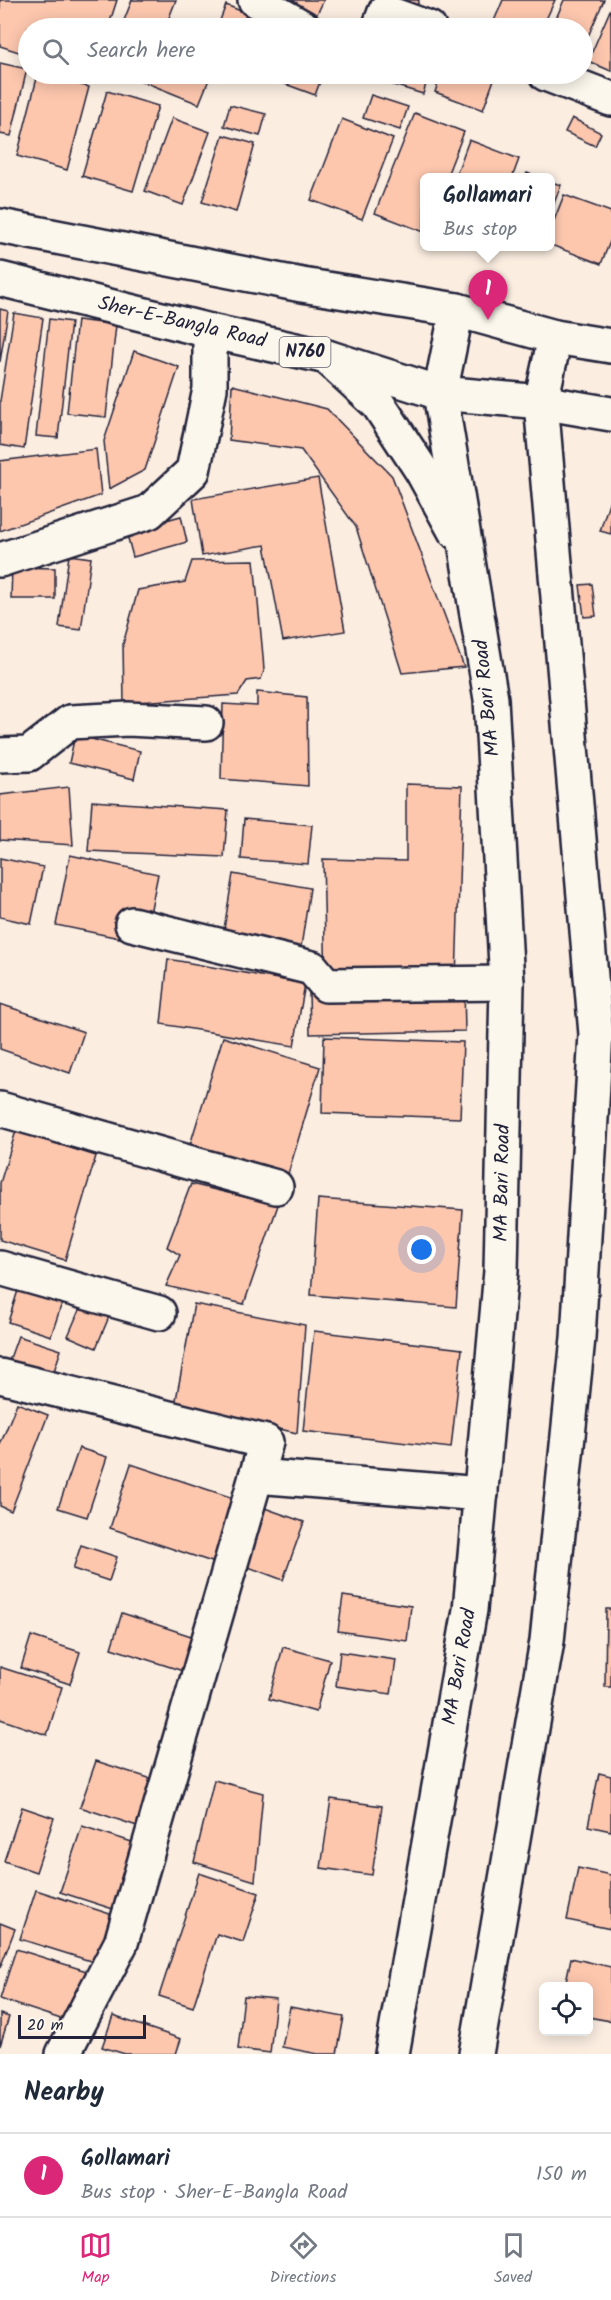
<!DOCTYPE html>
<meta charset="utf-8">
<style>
body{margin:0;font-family:Kalam,sans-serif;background:#f6f6f7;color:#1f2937}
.controls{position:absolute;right:18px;bottom:18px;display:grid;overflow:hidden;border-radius:9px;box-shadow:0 3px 15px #0003}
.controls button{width:54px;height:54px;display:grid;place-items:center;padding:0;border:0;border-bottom:2px solid #e0e1e3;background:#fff;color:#1f2937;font:30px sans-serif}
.scale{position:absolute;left:18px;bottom:15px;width:128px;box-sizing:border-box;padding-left:6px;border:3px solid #22223b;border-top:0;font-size:16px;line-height:21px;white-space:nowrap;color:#22223b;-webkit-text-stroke:4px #fbf7ec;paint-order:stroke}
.you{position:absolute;left:422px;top:1250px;width:21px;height:21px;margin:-15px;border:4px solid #fff;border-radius:50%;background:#1a73e8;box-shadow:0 0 0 9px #1a73e833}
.badge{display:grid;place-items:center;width:39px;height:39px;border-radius:50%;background:#db2777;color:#fff;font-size:20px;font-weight:700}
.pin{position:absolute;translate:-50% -50px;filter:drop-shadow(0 2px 3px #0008)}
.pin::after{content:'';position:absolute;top:32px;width:21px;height:18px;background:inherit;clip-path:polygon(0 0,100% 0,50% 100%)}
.popup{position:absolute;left:420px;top:173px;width:135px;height:78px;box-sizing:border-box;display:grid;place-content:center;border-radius:9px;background:#fff;filter:drop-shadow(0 2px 4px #0005);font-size:20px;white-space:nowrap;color:#747a83}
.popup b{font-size:22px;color:#1f2937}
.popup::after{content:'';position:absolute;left:50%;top:100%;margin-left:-12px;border:12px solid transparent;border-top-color:#fff}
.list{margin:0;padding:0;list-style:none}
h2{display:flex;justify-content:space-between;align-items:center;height:78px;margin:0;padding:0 24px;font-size:26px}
h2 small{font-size:20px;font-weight:400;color:#747a83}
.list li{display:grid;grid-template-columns:39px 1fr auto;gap:18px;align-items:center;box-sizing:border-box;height:84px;padding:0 24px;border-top:2px solid #e0e1e3}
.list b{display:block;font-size:22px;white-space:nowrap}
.list p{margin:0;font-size:20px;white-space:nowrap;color:#747a83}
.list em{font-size:20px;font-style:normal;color:#747a83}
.icon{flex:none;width:33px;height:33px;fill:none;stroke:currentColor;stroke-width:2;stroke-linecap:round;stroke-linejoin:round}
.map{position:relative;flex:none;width:611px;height:2054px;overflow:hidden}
.search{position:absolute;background:#fff;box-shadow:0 3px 15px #0003;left:18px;right:18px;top:18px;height:66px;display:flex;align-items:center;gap:15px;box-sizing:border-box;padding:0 21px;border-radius:33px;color:#747a83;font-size:22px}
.sheet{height:162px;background:#fff}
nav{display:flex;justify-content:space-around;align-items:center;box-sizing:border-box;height:84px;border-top:2px solid #e0e1e3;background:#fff;font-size:16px;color:#747a83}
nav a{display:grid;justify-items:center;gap:3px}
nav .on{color:#db2777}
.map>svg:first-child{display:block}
.building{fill:#fdc7ae;stroke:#22223b;stroke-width:1.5}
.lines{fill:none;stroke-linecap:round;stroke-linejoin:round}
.minor-casing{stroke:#22223b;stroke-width:38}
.major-casing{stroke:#22223b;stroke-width:38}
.highway-casing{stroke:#22223b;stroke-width:38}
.minor{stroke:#fbf7ec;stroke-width:33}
.major{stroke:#fbf7ec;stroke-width:33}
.highway{stroke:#fbf7ec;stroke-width:33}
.labels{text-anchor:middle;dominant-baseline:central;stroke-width:4.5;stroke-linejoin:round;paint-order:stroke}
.shield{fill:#fbf7ec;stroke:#636270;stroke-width:1.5}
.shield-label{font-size:18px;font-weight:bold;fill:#22223b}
.street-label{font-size:20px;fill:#22223b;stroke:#fbf7ec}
</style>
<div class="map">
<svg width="611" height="2054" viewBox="0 0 611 2054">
<rect width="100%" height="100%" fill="#fbede0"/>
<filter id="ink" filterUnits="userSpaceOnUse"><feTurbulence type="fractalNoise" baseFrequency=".0167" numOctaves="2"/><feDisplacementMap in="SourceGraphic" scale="12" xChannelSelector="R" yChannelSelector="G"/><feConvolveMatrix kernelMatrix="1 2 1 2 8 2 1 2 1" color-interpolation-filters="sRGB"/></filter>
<g filter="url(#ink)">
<g class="building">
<path d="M0,0h117l-9,28h-80v27l-28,-9z"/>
<path d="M132,0h44l-11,28h-29l-13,-5z"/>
<path d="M288,0h36l-9,18z"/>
<path d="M394,0h25l-3,9z"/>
<path d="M503,0h52l-13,28h-51z"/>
<path d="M564,0h40l-22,50v-22h-30z"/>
<path d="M226,5l32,13 -4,10h-37z"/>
<path d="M611,8v63l-23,-10z"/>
<path d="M0,63l27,6 -16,67 -11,-2z"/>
<path d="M38,74l51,13 -22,83 -50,-14z"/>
<path d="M124,74h78l8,3 -11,27z"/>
<path d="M258,74h65l-8,21z"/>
<path d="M393,74h36l-6,20 -33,-10z"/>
<path d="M441,74h55l-13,36 -48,-18z"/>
<path d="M107,91l51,15 -25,85 -51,-15z"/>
<path d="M371,95l37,12 -8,23 -37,-12z"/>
<path d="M230,105l36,9 -6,22 -36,-10z"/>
<path d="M415,113l49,19 -18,46h-21l-1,54 -49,-19z"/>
<path d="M172,118l38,14 -27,73 -38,-14z"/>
<path d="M572,118l29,15 -6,13 -30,-14z"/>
<path d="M342,119l51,20 -31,80 -51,-19z"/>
<path d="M223,135l32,9 -19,68 -34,-10z"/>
<path d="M469,140l50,19 -7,19h-57z"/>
<path d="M527,173l13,5h-15z"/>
<path d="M551,182l10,3 -10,26z"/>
<path d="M564,195l47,17v27l-10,25 -50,-19v-17z"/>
<path d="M0,309l8,2 -8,51z"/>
<path d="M14,313l29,5 -19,131 -24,-4v-44z"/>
<path d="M49,319l22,3 -13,116 -22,-2z"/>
<path d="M77,320l39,5 -10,92 -39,-4z"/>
<path d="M134,351l45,16 -34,103 -36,19 -5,-48z"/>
<path d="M232,385l95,24 65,67 72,191 -62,6 -46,-146 -55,-77 -72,-10z"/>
<path d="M96,449l5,46 -101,36v-70z"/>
<path d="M318,478l27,153 -62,10 -18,-96 -63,11 -9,-57z"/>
<path d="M611,496v38l-11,-3z"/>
<path d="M181,516l6,26 -54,15 -7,-26z"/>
<path d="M69,555l22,3 -10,72 -22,-3z"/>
<path d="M254,560l9,96 1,15 -3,8 -14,2 -9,14 -114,8 -1,-59 15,-54 47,-8 7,-21z"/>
<path d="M12,567l43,1v31h-44z"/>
<path d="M592,584l4,32 -12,1 -4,-32z"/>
<path d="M257,692l50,5 1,89 -87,-7 2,-75 34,2z"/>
<path d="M75,735l65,16 -6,28 -65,-16z"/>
<path d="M406,784l56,2 -6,194 -130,5 -3,-126 83,2z"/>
<path d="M69,787l4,58 -73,-5v-45z"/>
<path d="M92,801l136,9 -4,47 -136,-6z"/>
<path d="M244,819l68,6 -4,39 -67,-5z"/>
<path d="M70,855l88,19 -14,69 -88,-18z"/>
<path d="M0,858l43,9 -12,57 -31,-7z"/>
<path d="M233,874l77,14 -11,72 -78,-13z"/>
<path d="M168,959l137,25 -11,62 -133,-22z"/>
<path d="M464,989l1,42 -155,3 -1,-42z"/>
<path d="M0,1004l84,28 -14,41 -70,-24z"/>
<path d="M223,1037l97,30 -32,107 -98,-29z"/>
<path d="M324,1037l139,5 -3,76 -138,-5z"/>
<path d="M16,1131l80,25 -31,104 -65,-20v-57z"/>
<path d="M191,1184l87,21 -34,99 -78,-18 14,-31 -13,-8z"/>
<path d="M318,1199l145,11 -7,97 -145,-12z"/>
<path d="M20,1284l44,13 -13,39 -43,-14z"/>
<path d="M83,1301l28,11 -15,36 -28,-12z"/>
<path d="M194,1304l111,21 -8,108 -122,-28z"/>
<path d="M314,1331l148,18 -11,99 -148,-17z"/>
<path d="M18,1336l43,14 -9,27 -43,-16z"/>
<path d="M17,1403l31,12 -37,96 -11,-5v-61z"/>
<path d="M79,1448l28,9 -20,60 -29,-9z"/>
<path d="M131,1464l108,36 -21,64 -108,-36z"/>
<path d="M259,1506l45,16 -21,58 -45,-17z"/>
<path d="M81,1545l36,12 -8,24 -36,-12z"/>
<path d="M343,1596l68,10 -4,35 -69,-10z"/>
<path d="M606,1609h5v78h-6z"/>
<path d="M122,1613l72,24 -11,34 -72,-23z"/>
<path d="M31,1636l49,16 -10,32 -49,-16z"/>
<path d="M283,1647l47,13 -14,52 -47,-13z"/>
<path d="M340,1652l56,8 -5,34 -55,-8z"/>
<path d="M0,1667l62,20 -15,48 -47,-16z"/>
<path d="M96,1761l59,19 -15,47 -60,-20z"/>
<path d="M599,1773l12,3v55l-23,-5z"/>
<path d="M214,1780l49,13 -8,88 -61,-19z"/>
<path d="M331,1799l51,7 -10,69 -51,-7z"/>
<path d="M22,1807l32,11 -18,54 -32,-11z"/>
<path d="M82,1826l53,17 -22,66 -53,-17z"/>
<path d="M578,1868l33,7v54l-44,-9z"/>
<path d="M199,1873l60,20 -16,49 -26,-8 -24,73 -34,-11z"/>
<path d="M36,1890l77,25 -16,48 -77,-24z"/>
<path d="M0,1923l15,6 -15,39z"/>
<path d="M16,1949l77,24 -17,51 -76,-25z"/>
<path d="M571,1958l40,9v54l-23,-4v-31h-23z"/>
<path d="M244,1996l32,3 -6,54 -32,-4z"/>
<path d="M290,2007l54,10 -7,37h-19l-36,-7z"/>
<path d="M0,2014l9,3 -9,29z"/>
<path d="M113,2016l68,23 -5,15h-51l-23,-7z"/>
</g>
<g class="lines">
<g class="minor-casing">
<g id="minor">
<path d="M255,0l49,28"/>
<path d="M379,28l6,-16 44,16"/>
<path d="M546,74l65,25"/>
<path d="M0,560l149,-48 44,-41 17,-82v-58"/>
<path d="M0,755l29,-1 41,-32 58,-3 78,4"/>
<path d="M132,924l180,44 14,17 181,-2"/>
<path d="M0,1109l276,78"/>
<path d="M0,1268l159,45"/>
<path d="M0,1376l266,66 -145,501 -58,111"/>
<path d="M256,1476l225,18"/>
</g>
</g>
<g class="major-casing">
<g id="major">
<path d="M327,357l51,47 44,67 33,60"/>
<path d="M392,2054l78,-444 31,-339 6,-288 -16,-284 -51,-306 17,-83"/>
<path d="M476,2054l71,-413 31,-303 18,-304 -55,-632 14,-65"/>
</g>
</g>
<g class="highway-casing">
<g id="highway">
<path d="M0,226l302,59 155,25 98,27 56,9"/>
<path d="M0,279l210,52 117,26 113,36 101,9 70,12"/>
</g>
</g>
<use href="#minor" class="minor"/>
<use href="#major" class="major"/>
<use href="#highway" class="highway"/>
</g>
</g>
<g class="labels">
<rect class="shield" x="279.5" y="337" width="51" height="30" rx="4.5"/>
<g class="shield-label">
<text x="305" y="352">N760</text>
</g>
<g class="street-label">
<text transform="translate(182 323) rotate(13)">Sher-E-Bangla Road</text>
<text transform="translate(488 698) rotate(-96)">MA Bari Road</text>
<text transform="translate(503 1183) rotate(-89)">MA Bari Road</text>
<text transform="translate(460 1667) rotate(-80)">MA Bari Road</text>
</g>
</g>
</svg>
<div class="controls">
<button><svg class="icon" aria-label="locate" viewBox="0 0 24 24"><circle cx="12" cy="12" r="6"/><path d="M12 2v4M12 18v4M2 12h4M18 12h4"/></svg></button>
</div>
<div class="scale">20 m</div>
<div class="you"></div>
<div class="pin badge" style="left:488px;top:320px">1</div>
<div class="popup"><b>Gollamari</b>Bus stop</div>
<div class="search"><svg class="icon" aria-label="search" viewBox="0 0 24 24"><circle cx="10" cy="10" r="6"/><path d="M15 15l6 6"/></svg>Search here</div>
</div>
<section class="sheet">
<h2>Nearby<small></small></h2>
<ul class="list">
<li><span class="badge">1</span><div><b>Gollamari</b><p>Bus stop · Sher-E-Bangla Road</p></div><em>150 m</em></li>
</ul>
</section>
<nav>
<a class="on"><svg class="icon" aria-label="map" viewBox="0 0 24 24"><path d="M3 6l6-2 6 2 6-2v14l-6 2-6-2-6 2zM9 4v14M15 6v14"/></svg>Map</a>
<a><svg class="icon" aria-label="directions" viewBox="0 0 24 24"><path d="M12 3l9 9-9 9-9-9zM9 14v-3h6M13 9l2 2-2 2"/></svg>Directions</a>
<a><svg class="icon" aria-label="saved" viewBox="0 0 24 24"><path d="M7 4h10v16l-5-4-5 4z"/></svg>Saved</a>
</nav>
